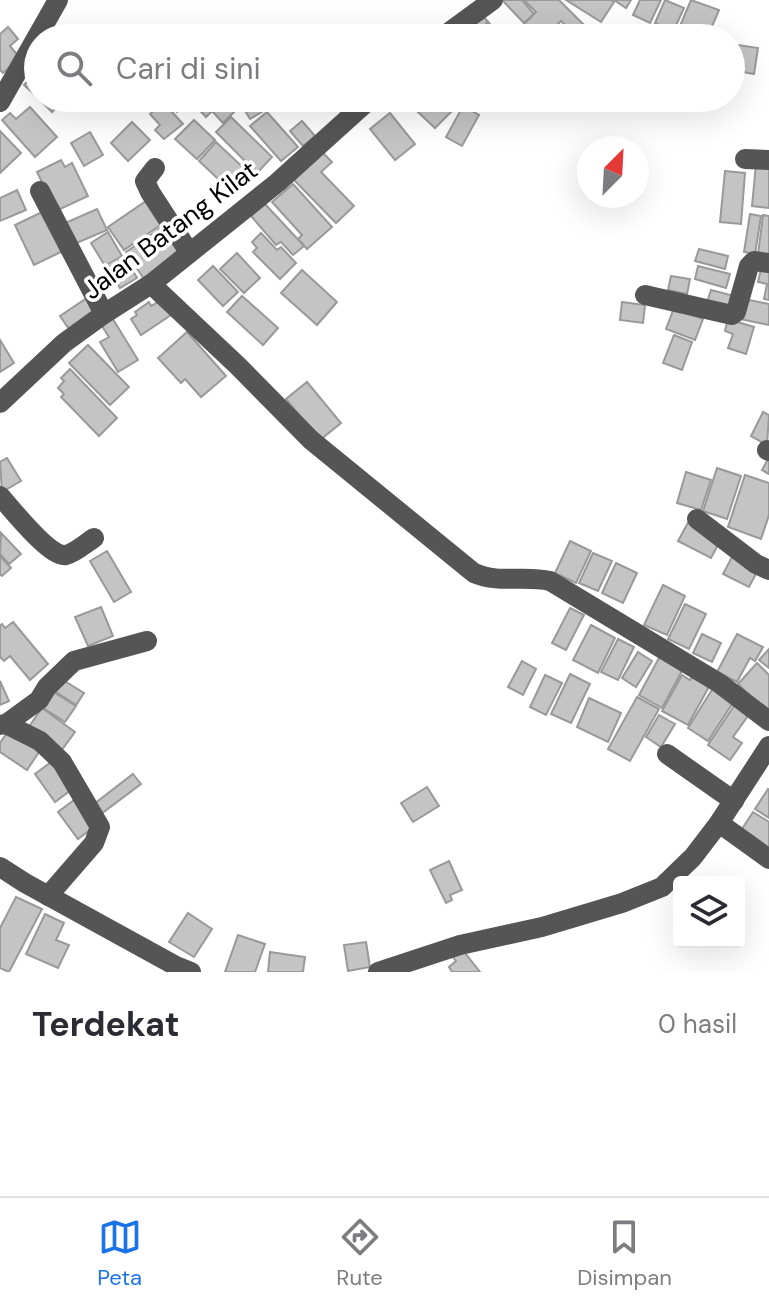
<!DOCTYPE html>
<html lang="id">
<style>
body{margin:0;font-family:"DM Sans",sans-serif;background:#f2f2f3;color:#2b2b33}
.controls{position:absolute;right:24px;bottom:24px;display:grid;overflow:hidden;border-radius:8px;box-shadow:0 8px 32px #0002}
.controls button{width:72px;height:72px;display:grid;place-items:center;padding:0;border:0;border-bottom:2px solid #e1e1e2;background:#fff;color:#2b2b33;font:40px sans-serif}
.compass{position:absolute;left:577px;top:136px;width:72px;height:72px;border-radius:50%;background:#fff;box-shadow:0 8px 32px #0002;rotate:24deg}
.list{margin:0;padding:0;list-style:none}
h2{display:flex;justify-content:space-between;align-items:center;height:104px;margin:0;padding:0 32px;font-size:34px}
h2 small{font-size:26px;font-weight:400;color:#7c7c81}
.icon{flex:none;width:44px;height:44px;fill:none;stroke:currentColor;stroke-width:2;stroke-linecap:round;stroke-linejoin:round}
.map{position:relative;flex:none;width:769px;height:972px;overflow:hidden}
.search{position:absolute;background:#fff;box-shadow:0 8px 32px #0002;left:24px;right:24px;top:24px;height:88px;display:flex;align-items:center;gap:20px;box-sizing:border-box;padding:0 28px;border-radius:44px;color:#7c7c81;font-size:30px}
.sheet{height:224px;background:#fff}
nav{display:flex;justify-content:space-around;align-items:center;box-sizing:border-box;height:112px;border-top:2px solid #e1e1e2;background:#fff;font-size:22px;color:#7c7c81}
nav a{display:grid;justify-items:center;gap:4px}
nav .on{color:#1a73e8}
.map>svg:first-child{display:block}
.building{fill:#c4c4c4;stroke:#999;stroke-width:2}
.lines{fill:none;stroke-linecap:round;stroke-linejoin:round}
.minor{stroke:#555;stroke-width:20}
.labels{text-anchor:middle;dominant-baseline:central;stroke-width:7;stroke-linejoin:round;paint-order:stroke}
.street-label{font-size:26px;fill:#000;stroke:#fff}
</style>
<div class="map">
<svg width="769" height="972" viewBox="0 0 769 972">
<rect width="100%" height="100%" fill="#fff"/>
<g class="building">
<path d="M502,0h20l12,14 -10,9z"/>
<path d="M524,0h35l29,29 -10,9 -17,-17 -17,17h-8l-13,-13 13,-13z"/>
<path d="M566,0h45l3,2 -13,20z"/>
<path d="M614,0h17l-5,8z"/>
<path d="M640,0h21l-11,23 -17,-8z"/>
<path d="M665,0l19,8 -11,24 -18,-9z"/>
<path d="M691,0l28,10 -12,28h-32z"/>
<path d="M481,14l7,8 -10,9 -7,-8z"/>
<path d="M488,22l15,16h-30z"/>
<path d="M8,27l10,12 -8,7 10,12 -17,15 -3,-3v-36z"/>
<path d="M510,27l10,11h-16l-3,-4z"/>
<path d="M731,44l27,4 -4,26 -23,-4z"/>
<path d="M38,70v28l-14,-13z"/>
<path d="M38,98h28l-14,14z"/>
<path d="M164,98h18l5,6 -10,8z"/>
<path d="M188,98h35l12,13 -12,12 -11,-12 -6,6z"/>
<path d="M251,98h14l5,9 -20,12 -9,-15z"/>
<path d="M331,98h20l-13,10z"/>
<path d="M403,98h41l11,10 -20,20z"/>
<path d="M163,102l20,22 -19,15 -9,-9 5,-5 -10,-11z"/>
<path d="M463,106l16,9 -17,31 -16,-9z"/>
<path d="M30,107l27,30 -22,20 -33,-37 8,-7 6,6z"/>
<path d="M267,112l31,35 -17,14 -31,-35z"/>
<path d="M390,113l25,31 -20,16 -25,-31z"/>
<path d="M231,117l41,40 -15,16 -41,-41z"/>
<path d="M194,120l21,20 -18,19 -22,-20z"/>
<path d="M302,121l13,15 -12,10 -13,-15z"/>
<path d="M132,122l18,18 -22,21 -17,-18z"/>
<path d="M0,131l21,22 -21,20z"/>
<path d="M90,132l13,23 -19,11 -13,-23z"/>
<path d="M216,142l34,32 -17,19 -34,-32z"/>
<path d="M322,152l10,10 -11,10 33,34 -18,17 -42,-43z"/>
<path d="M61,160l4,7 7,-4 16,33 -32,15 -19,-39z"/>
<path d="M756,164l13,1v43l-17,-2z"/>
<path d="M725,171l20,2 -4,51 -21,-2z"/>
<path d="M293,184l39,43 -25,22 -9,-10 4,-4 -30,-33z"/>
<path d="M17,190l9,20 -26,11v-23z"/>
<path d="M149,199l16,23 -41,28 -16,-23z"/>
<path d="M265,204l39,42 -11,9 -12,-13 -5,3 -25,-29z"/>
<path d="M97,209l10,21 -35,15 -9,-21z"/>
<path d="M44,211l19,40 -29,14 -19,-40z"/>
<path d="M750,214l11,2 -6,38 -11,-2z"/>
<path d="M763,215l6,1v41l-11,-2z"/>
<path d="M165,225l18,26 -39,28 -18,-27z"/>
<path d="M108,232l14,24 -17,10 -14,-23z"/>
<path d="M261,233l16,17 4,-3 15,16 -16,16 -27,-27 4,-4 -5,-6z"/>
<path d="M699,249l29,7 -3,13 -30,-8z"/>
<path d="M237,253l23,25 -16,15 -24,-24z"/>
<path d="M125,257l12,21 -17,10 -12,-21z"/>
<path d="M213,266l25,26 -15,14 -25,-26z"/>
<path d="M698,266l32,8 -4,14 -31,-9z"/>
<path d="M761,269l8,2v29l-5,-1 3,-15 -9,-2z"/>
<path d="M302,270l35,32 -20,23 -36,-32z"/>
<path d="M671,276l19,3 -3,15 -19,-4z"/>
<path d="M711,290l23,6 -5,16 -23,-7z"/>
<path d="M242,296l36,32 -15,17 -36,-33z"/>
<path d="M87,298l9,13 -27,18 -9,-13z"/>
<path d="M744,299l25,5v21l-29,-6z"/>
<path d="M161,300l10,15 -30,20 -10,-16 6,-4 -2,-3 14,-10 2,4z"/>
<path d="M622,302l23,3 -2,18 -23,-3z"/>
<path d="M674,308l29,11 -8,21 -29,-11z"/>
<path d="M111,316l27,44 -20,12 -18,-30 9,-5 -9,-14z"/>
<path d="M728,319l26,8 -8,27 -18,-6 5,-14 -8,-3z"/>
<path d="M187,332l39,44 -25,21 -16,-18 -4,4 -23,-25z"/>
<path d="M674,335l18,7 -10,28 -19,-7z"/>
<path d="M0,340l14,23 -14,9z"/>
<path d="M88,345l41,42 -19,18 -41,-42z"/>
<path d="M70,369l47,49 -18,18 -38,-39 3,-3 -6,-6 6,-7 -3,-3z"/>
<path d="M307,382l34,41 -21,17 -34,-41z"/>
<path d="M763,412l6,3 -2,30 -16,-9z"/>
<path d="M769,457v17l-7,-4z"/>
<path d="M7,458l14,23 -19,11 -2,-30z"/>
<path d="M717,468l24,8 -14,43 -24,-8z"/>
<path d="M686,472l25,8 -10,30 -24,-7z"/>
<path d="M745,475l24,8v32l-8,24 -33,-12z"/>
<path d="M690,519l30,22 -9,17 -33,-17z"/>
<path d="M1,533l20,21 -12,10 -9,-10z"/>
<path d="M570,541l21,10 -15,32 -21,-10z"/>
<path d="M107,551l24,41 -17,10 -24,-41z"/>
<path d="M593,553l19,8 -14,30 -19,-8z"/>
<path d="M733,555l26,13 -10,19 -26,-13z"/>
<path d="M0,556l11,12 -9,8 -2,-2z"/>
<path d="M616,563l21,10 -14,30 -21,-10z"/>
<path d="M663,585l22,11 -18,39 -23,-10z"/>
<path d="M685,604l21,10 -17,35 -21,-10z"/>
<path d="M101,607l12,29 -25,10 -13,-29z"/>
<path d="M570,608l14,7 -18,35 -14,-7z"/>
<path d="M13,622l35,42 -18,16 -20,-24 -6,5 -4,-4v-31l2,-2 3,4z"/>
<path d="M591,625l24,13 -17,35 -25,-13z"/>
<path d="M702,634l19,9 -9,19 -19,-9z"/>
<path d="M737,634l26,13 -8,14 -5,-3 -13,24 -20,-10z"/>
<path d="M618,639l16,8 -16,33 -17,-8z"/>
<path d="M769,649v19l-10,-8z"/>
<path d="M638,652l14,9 -16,26 -14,-9z"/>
<path d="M660,656l23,13 -21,39 -23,-13z"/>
<path d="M522,661l14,8 -13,26 -15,-8z"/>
<path d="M757,663l12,12v39l-31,-30z"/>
<path d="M694,673l17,10 -23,42 -26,-14 20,-36 8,5z"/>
<path d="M570,674l20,10 -19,39 -20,-9z"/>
<path d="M545,675l17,8 -16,32 -16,-8z"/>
<path d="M63,680l21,13 -8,12 -20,-13z"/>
<path d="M0,681l9,20 -9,4z"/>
<path d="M713,688l21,13 -26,40 -20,-13z"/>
<path d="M50,690l26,16 -11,16 -25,-16z"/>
<path d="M637,697l22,12 -29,52 -22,-12z"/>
<path d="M589,698l32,15 -13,29 -31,-15z"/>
<path d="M736,703l14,10 -17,24 9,6 -12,17 -22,-15z"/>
<path d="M42,708l33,24 -14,19 -33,-23z"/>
<path d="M659,715l16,9 -14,23 -15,-10z"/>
<path d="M8,731l31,21 -12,18 -27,-18v-9z"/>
<path d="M51,762l20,28 -16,12 -20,-28z"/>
<path d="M133,774l8,10 -40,30 -7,-10z"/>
<path d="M427,787l12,19 -26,16 -12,-19z"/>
<path d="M768,789l1,1v28l-14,-9z"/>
<path d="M78,797l17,29 -17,13 -20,-27z"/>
<path d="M753,812l16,10v28l-29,-18z"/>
<path d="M449,861l13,29 -12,5 2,5 -6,3 -16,-33z"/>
<path d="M16,897l26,12 -33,63 -9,-4v-40z"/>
<path d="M188,913l24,16 -18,28 -25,-15z"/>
<path d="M45,914l19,9 -8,17 13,5 -11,23 -32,-14z"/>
<path d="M238,935l27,9 -10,28h-30z"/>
<path d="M366,942l4,25 -22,4 -4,-26z"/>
<path d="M462,949l18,23h-28l-3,-5 7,-6 -4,-5z"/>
<path d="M270,952l35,5 -2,15h-35z"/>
</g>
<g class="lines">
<g class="minor">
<path d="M441,38l52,-38"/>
<path d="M0,102l58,-102"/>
<path d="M745,159l24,1"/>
<path d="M155,168l-10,13 5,11 39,60"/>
<path d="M40,191l64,123"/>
<path d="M151,284l87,82 73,74 163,133c25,11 51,2 76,8l169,102 50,38"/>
<path d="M645,295l87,20 4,-3 13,-46 5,-5 15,2"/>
<path d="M0,403l64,-60 40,-29 47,-30 126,-101 94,-85"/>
<path d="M767,450l2,1"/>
<path d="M0,496c11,12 51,63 66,59 9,-2 20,-12 28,-17"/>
<path d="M697,519l59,45 13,6"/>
<path d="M6,724l34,17 22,21 38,65 -6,16 -46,53"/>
<path d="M0,725l6,-1 33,-24 8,-13 27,-26 73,-20"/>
<path d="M667,754l67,47"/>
<path d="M719,823l50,36"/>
<path d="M0,867l25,16 151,83 15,6"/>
<path d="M378,972l82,-27 82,-18 80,-24 40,-16 31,-30 26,-34 50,-77"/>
</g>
</g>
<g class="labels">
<g class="street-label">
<text transform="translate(170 230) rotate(-37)">Jalan Batang Kilat</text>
</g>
</g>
</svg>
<div class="controls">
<button><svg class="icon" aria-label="layers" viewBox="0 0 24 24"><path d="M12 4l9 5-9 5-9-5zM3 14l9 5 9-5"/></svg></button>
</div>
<svg class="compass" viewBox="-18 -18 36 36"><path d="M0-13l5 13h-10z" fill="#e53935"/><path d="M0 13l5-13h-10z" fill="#7c7c81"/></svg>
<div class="search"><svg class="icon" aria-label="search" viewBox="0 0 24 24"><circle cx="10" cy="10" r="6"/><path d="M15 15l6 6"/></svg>Cari di sini</div>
</div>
<section class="sheet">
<h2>Terdekat<small>0 hasil</small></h2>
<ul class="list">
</ul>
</section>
<nav>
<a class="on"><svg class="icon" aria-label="map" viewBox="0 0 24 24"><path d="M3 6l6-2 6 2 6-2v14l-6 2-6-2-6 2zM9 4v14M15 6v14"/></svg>Peta</a>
<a><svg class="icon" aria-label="directions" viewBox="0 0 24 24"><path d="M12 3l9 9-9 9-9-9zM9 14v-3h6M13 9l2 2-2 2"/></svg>Rute</a>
<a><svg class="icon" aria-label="saved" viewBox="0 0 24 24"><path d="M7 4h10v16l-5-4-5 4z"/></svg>Disimpan</a>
</nav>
